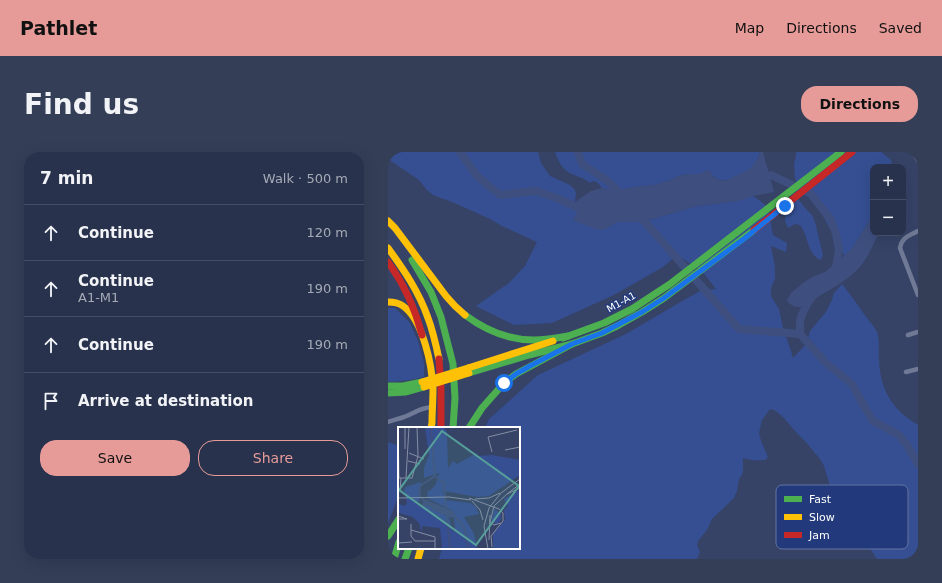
<!DOCTYPE html>
<meta charset="utf-8">
<style>
body{margin:0;font-family:"DejaVu Sans",sans-serif;background:#343e57;color:#f1f3f6}
.controls{position:absolute;right:12px;top:12px;display:grid;overflow:hidden;border-radius:8px;box-shadow:0 4px 16px #0002}
.controls button{width:36px;height:36px;display:grid;place-items:center;padding:0;border:0;border-bottom:1px solid #444d65;background:#28324d;color:#f1f3f6;font:20px sans-serif}
.stop{position:absolute;width:12px;height:12px;margin:-9px;border:3px solid #1a73e8;border-radius:50%;background:#fff}
.stop.end{background:#1a73e8;border-color:#fff;box-shadow:0 1px 4px #0008}
.list{margin:0;padding:0;list-style:none}
h2{display:flex;justify-content:space-between;align-items:center;height:52px;margin:0;padding:0 16px;font-size:17px}
h2 small{font-size:13px;font-weight:400;color:#a5aab6}
.list li{display:grid;grid-template-columns:26px 1fr auto;gap:12px;align-items:center;box-sizing:border-box;height:56px;padding:0 16px;border-top:1px solid #444d65}
.list b{display:block;font-size:15px;white-space:nowrap}
.list p{margin:0;font-size:13px;white-space:nowrap;color:#a5aab6}
.list em{font-size:13px;font-style:normal;color:#a5aab6}
.actions{display:flex;gap:8px;padding:12px 16px}
.actions a{flex:1;padding:9px 0;border:1px solid #e69b98;border-radius:16px;text-align:center;font-size:14px;color:#e69b98}
.actions .main{background:#e69b98;color:#111}
.icon{flex:none;width:22px;height:22px;fill:none;stroke:currentColor;stroke-width:2;stroke-linecap:round;stroke-linejoin:round}
.map{position:relative;flex:none;width:530px;height:407px;overflow:hidden;border-radius:16px}
header{display:flex;align-items:center;gap:24px;box-sizing:border-box;height:56px;padding:0 20px;background:#e69b98;color:#111}
header strong{font-size:19px}
nav{display:flex;gap:22px;margin-inline-start:auto;font-size:14px}
.intro{display:flex;align-items:center;justify-content:space-between;box-sizing:border-box;height:96px;padding:0 24px}
h1{margin:0;font-size:28px}
.button{padding:10px 18px;border-radius:16px;background:#e69b98;color:#111;font-size:14px;font-weight:700}
main{display:flex;gap:24px;padding:0 24px}
aside{flex:1;background:#28324d;border-radius:16px;box-shadow:0 4px 16px #0002}
.map>svg:first-child{display:block}
.green{fill:#354f92}
.water{fill:#3e4f7f}
.lines{fill:none;stroke-linecap:round;stroke-linejoin:round}
.river{stroke:#3e4f7f;stroke-width:8}
.street{stroke:#707a96;stroke-width:4.5}
.fast{stroke:#4caf50;stroke-width:7}
.slow{stroke:#ffc107;stroke-width:7}
.jam{stroke:#c62828;stroke-width:7}
.slow-bridge{stroke:#ffc107;stroke-width:7}
.route{stroke:#1a73e8;stroke-width:5}
.labels{text-anchor:middle;dominant-baseline:central;stroke-width:3;stroke-linejoin:round;paint-order:stroke}
.street-label{font-size:10px;fill:#fff;stroke:#223a7b}
.inset-river{fill:none;stroke:#3e4f7f;stroke-width:2}
.inset-road{fill:none;stroke:#868ea4;stroke-width:1}
.view{fill:#579f9a;fill-opacity:0.15;stroke:#579f9a;stroke-width:2}
.inset-edge{fill:none;stroke:#fff;stroke-width:2}
.key{fill:#223a7b;stroke:#6475a3;stroke-width:1}
.key-label{font-size:11px;fill:#fff}
</style>
<header>
<strong>Pathlet</strong>
<nav><a>Map</a><a>Directions</a><a>Saved</a></nav>
</header>
<div class="intro"><h1>Find us</h1><a class="button">Directions</a></div>
<main>
<aside>
<h2>7 min<small>Walk · 500 m</small></h2>
<ul class="list">
<li><svg class="icon" aria-label="ahead" viewBox="0 0 24 24"><path d="M12 20V5M6 11l6-6 6 6"/></svg><div><b>Continue</b></div><em>120 m</em></li>
<li><svg class="icon" aria-label="ahead" viewBox="0 0 24 24"><path d="M12 20V5M6 11l6-6 6 6"/></svg><div><b>Continue</b><p>A1-M1</p></div><em>190 m</em></li>
<li><svg class="icon" aria-label="ahead" viewBox="0 0 24 24"><path d="M12 20V5M6 11l6-6 6 6"/></svg><div><b>Continue</b></div><em>190 m</em></li>
<li><svg class="icon" aria-label="arrive" viewBox="0 0 24 24"><path d="M6 21V4h12l-3 4 3 4H6"/></svg><div><b>Arrive at destination</b></div></li>
</ul>
<div class="actions"><a class="main">Save</a><a>Share</a></div>
</aside>
<div class="map">
<svg width="530" height="407" viewBox="0 0 530 407">
<rect width="100%" height="100%" fill="#364367"/>
<g class="green">
<path d="M0,0h150l3,11 9,13 20,9 5,5 1,4 -1,8 3,11 -5,7 30,10 15,-8h24l55,-16 41,-5 15,-5c4,3 8,5 11,8 6,5 7,23 9,31l14,8 -1,9 -15,-6 4,21v12l-4,9v8l8,13 4,19 8,23 2,7 14,-15 3,-12 16,-19 6,-12 2,-7 8,-9c8,10 15,20 22,30 4,6 10,12 13,18 3,8 1,19 2,28 1,29 13,50 39,65v134h-41l-6,-9 -12,-22 -29,-42 -6,-20 -4,-7 -15,-18 -9,-9 -13,-15 -6,-5 -3,-2 -4,-1 -8,11 -3,13 2,8 7,16 -3,3c-8,1 -15,0 -22,-2v13l-1,4 -3,4 -2,12 -3,7 -22,21 -5,11 -9,11 -1,4 3,7 -3,7h-258l3,-11h77v-120h-34l4,-9 49,-44 88,-41 58,-34 18,-10 14,-1 -10,-13 -9,-8 -20,-13 -14,12 -49,28 -62,28 -38,2 -38,-19 33,-23 16,-17 12,-24 -35,-16 -14,-8 -36,-16 -19,-7 -6,-5 -8,-10 -31,-21z"/>
<path d="M167,0h205c-1,6 -5,12 -10,17 -5,4 -23,13 -29,11 -7,-1 -9,-5 -12,-10l-10,4h-10l-11,2 -7,4 -17,5 -20,2 -18,4 -14,-3 -5,-6 -4,-1 -3,2c-7,-6 -10,-5 -18,-9 -9,-3 -14,-13 -17,-22z"/>
<path d="M408,0h85l10,8 2,7h-20v50l-2,1 -18,29 -9,9 -3,-10 -11,-17 -8,-15 -6,-17 -8,-9 -13,-8 -1,-16 2,-8z"/>
<path d="M403,47h7l8,10 6,6 3,7 8,33 -2,5c-10,-3 -13,-17 -16,-26 -1,-3 -3,-6 -5,-9l-5,-1 -7,4 -3,-7v-9l-6,-5v-4z"/>
<path d="M0,156h7l15,15 8,18 6,22v14l-14,3 -19,2 -3,-1z"/>
<path d="M0,290l11,4v49l-11,28z"/>
</g>
<g class="water">
<path d="M372,0h3l11,40 -21,4 -15,5 -41,5 -55,16h-24l-15,8 -8,-1 -22,-9 4,-7 -2,-11 16,-11 11,-3 14,3 18,-4 20,-2 17,-5 7,-4 11,-2h10l10,-4 5,8 9,3 8,-3 19,-9 9,-12z"/>
<path d="M485,65v16h6c-6,12 -12,27 -22,37 -15,15 -39,26 -57,37 -6,0 -10,-2 -13,-7l4,-7 12,-10 11,-7 11,-4 19,-16 9,-9 18,-29z"/>
</g>
<g class="lines">
<g class="river">
<path d="M72,0l17,24 23,19 36,-4 21,7 28,13"/>
<path d="M190,0l4,12 26,17 16,17"/>
<path d="M373,26l10,-3 40,19 20,26 5,14 3,16 -3,18 -2,4"/>
<path d="M250,62l101,115 61,5 26,29 26,21 12,22 9,15 26,14 8,10 11,19"/>
<path d="M412,182c0,-4 0,-8 0,-12 1,-8 9,-23 15,-28"/>
</g>
<g class="street">
<path d="M525,0l5,8"/>
<path d="M530,79c-9,5 -16,6 -18,17l18,47"/>
<path d="M520,183l10,-3"/>
<path d="M518,220l12,-3"/>
<path d="M0,270c5,-2 10,-3 16,-5 11,-4 15,-9 28,-10"/>
</g>
<g class="fast">
<path d="M24,108l19,32 10,25 12,47 2,34 -2,30"/>
<path d="M77,163c20,15 44,25 69,25 11,0 23,-2 34,-4"/>
<path d="M175,186l41,-15 28,-14 38,-25 171,-132"/>
<path d="M81,221l60,-18 43,-11"/>
<path d="M0,234h15l19,-4"/>
<path d="M0,241l18,-1 18,-5"/>
<path d="M81,276l13,-20 22,-25 12,-9 56,-30 30,-11 15,-7 25,-14 22,-14 90,-68"/>
<path d="M0,384l11,-17"/>
<path d="M6,407l5,-17"/>
<path d="M17,407l4,-11"/>
</g>
<g class="slow">
<path d="M0,69l7,7 51,68 9,10 10,9"/>
<path d="M0,96c16,22 31,44 40,70 5,13 8,27 11,41"/>
<path d="M0,150c5,0 11,1 15,4 20,14 29,59 30,83 0,11 -1,23 -1,34l-1,5"/>
<path d="M80,216l85,-27"/>
<path d="M30,407l3,-11"/>
</g>
<g class="jam">
<path d="M366,78l98,-78"/>
<path d="M0,110c16,22 27,46 34,73"/>
<path d="M51,207l2,29v40"/>
</g>
<g class="slow-bridge">
<path d="M34,230l46,-14"/>
<path d="M36,235l45,-14"/>
</g>
</g>
<g class="lines">
<path class="route" d="M116,231l12,-9 14,-8 42,-22 30,-11 40,-21 22,-14 81,-60 40,-32"/>
</g>
<g class="labels">
<g class="street-label">
<text transform="translate(233 150) rotate(-29)">M1-A1</text>
</g>
</g>
<g transform="translate(10 275)">
<rect width="122" height="122" fill="#364367"/>
<path d="M27,0h19l3,5 1,36 5,-7 4,3 20,-11 1,3 14,-1 28,5v15l-31,21 -11,1 -35,-6 2,9 25,3 6,4 3,7 -15,3 10,17 3,15h-35l-2,-21 -18,-2v7l-3,-10 -6,-6 -14,-4v-9l6,2 2,-3 -3,-12 2,-4 15,-5 -1,17 -3,6 14,1 18,12 4,14 2,-4 -2,-17 -26,-13 1,-8 2,1 6,-7 3,-11 -15,5v-10l5,-13zM122,63v59h-27v-16l12,-13 -1,-10 4,-4 -4,-7zM96,82l7,5v6l-4,4 -6,-2z" fill="#354f92"/>
<path d="M26,72l29,12 3,5 -5,2 -20,-9 -1,-3 -9,1z" fill="#3e4f7f"/>
<path class="inset-river" d="M33,0l4,49 9,7 2,27M28,76l-7,-8 1,-9 15,-10M49,87l3,35M55,88l11,12 4,22"/>
<path class="inset-road" d="M0,0l1,51M7,0v22M107,23l15,-3M94,25l-4,-15 29,-7M11,26l15,6M10,34l12,3M0,51h14l6,-22 -1,-29M8,51l3,-51M2,64l1,-13M109,67l13,-10M0,71l51,-1 22,3M71,71l30,11 4,4v8l-12,15 1,11M77,72l14,-1 11,-5M74,74l8,9 3,10M0,89l9,3h-9M103,96l-7,2 -4,-3 4,-16 13,-12 13,-6M13,97v12l4,5h20M13,103l24,7v12M91,113l1,-25M0,116l14,-1M90,122l-4,-23 5,-18 12,-15 19,-14"/>
<path class="view" d="M44,4l77,55 -43,59 -77,-55z"/>
<rect width="122" height="122" class="inset-edge"/>
</g>
<rect x="388" y="333" width="132" height="64" rx="6" class="key"/>
<rect x="396" y="344" width="18" height="6" fill="#4caf50"/>
<rect x="396" y="362" width="18" height="6" fill="#ffc107"/>
<rect x="396" y="380" width="18" height="6" fill="#c62828"/>
<g class="key-label">
<text x="421" y="351">Fast</text>
<text x="421" y="369">Slow</text>
<text x="421" y="387">Jam</text>
</g>
</svg>
<div class="controls">
<button>+</button>
<button>−</button>
</div>
<div class="stop" style="left:116px;top:231px"></div>
<div class="stop end" style="left:397px;top:54px"></div>
</div>
</main>
